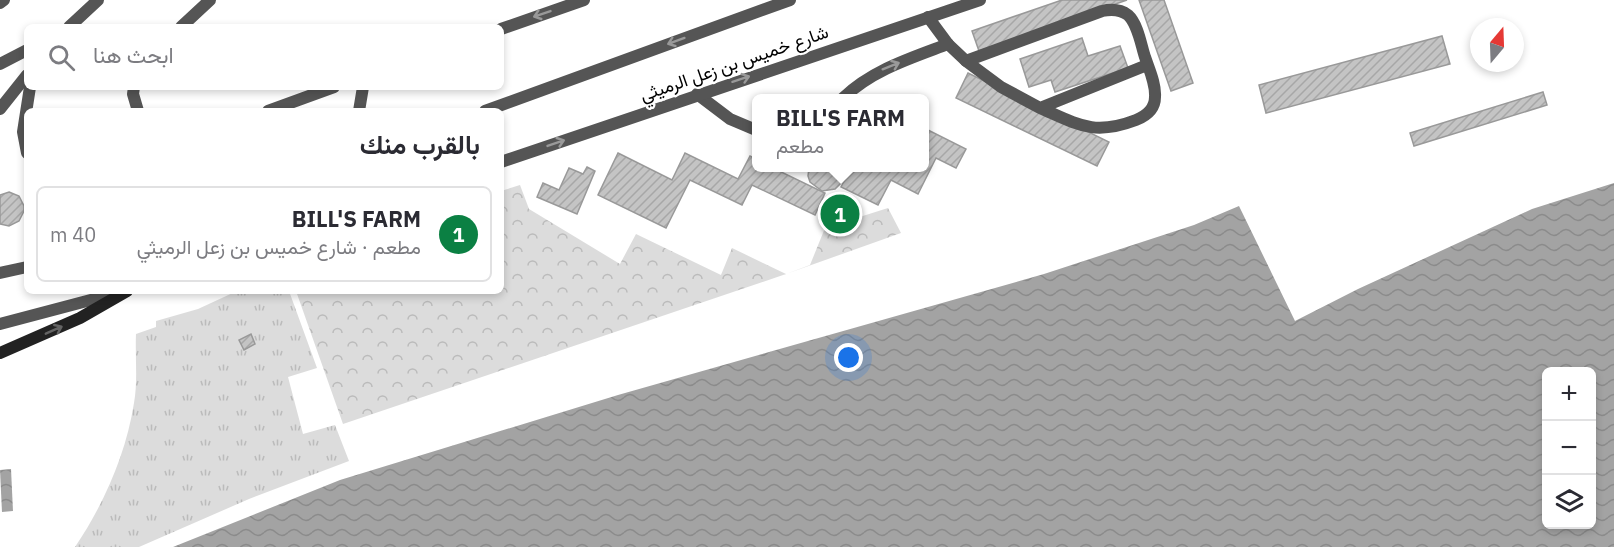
<!DOCTYPE html>
<html lang="ar">
<meta charset="utf-8">
<style>
body{margin:0;font-family:"IBM Plex Sans",Vazirmatn,sans-serif;background:#f2f2f3;color:#2b2b33;direction:rtl}
.controls{position:absolute;right:18px;bottom:18px;display:grid;overflow:hidden;border-radius:9px;box-shadow:0 3px 9px #0003}
.controls button{width:54px;height:54px;display:grid;place-items:center;padding:0;border:0;border-bottom:2px solid #e1e1e2;background:#fff;color:#2b2b33;font:30px sans-serif}
.compass{position:absolute;left:1470px;top:18px;width:54px;height:54px;border-radius:50%;background:#fff;box-shadow:0 3px 9px #0003;rotate:19deg}
.you{position:absolute;left:849px;top:358px;width:21px;height:21px;margin:-15px;border:4px solid #fff;border-radius:50%;background:#1a73e8;box-shadow:0 0 0 9px #1a73e833}
.badge{display:grid;place-items:center;width:39px;height:39px;border-radius:50%;background:#0b8043;color:#fff;font-size:20px;font-weight:700}
.pin{position:absolute;translate:-50% -50%;border:3px solid #fff;box-shadow:0 2px 6px #0006}
.popup{position:absolute;left:752px;top:94px;width:177px;height:78px;box-sizing:border-box;display:grid;place-content:center;border-radius:9px;background:#fff;filter:drop-shadow(0 2px 4px #0005);font-size:20px;white-space:nowrap;color:#7c7c81}
.popup b{font-size:22px;color:#2b2b33}
.popup::after{content:'';position:absolute;left:50%;top:100%;margin-left:-12px;border:12px solid transparent;border-top-color:#fff}
.list{margin:0;padding:0;list-style:none}
h2{display:flex;justify-content:space-between;align-items:center;height:78px;margin:0;padding:0 24px;font-size:26px}
h2 small{font-size:20px;font-weight:400;color:#7c7c81}
.list li{display:grid;grid-template-columns:39px 1fr auto;gap:18px;align-items:center;box-sizing:border-box;height:96px;margin:0 12px 12px;padding:0 12px;border:2px solid #e1e1e2;border-radius:9px}
.list b{display:block;font-size:22px;white-space:nowrap}
.list p{margin:0;font-size:20px;white-space:nowrap;color:#7c7c81}
.list em{font-size:20px;font-style:normal;color:#7c7c81}
.icon{flex:none;width:33px;height:33px;fill:none;stroke:currentColor;stroke-width:2;stroke-linecap:round;stroke-linejoin:round}
.map{position:relative;flex:none;width:1614px;height:547px;overflow:hidden;direction:ltr}
.search{position:absolute;background:#fff;box-shadow:0 3px 9px #0003;left:24px;top:24px;width:480px;height:66px;display:flex;align-items:center;gap:15px;box-sizing:border-box;padding:0 21px;border-radius:9px;color:#7c7c81;font-size:22px}
.panel{position:absolute;background:#fff;box-shadow:0 3px 9px #0003;left:24px;top:108px;width:480px;height:186px;border-radius:9px;direction:rtl}
.map>svg:first-child{display:block}
.forest{fill:url(#forest-crowns)}
.park{fill:url(#park-tufts)}
.water{fill:url(#water-waves);fill-rule:evenodd}
.building{fill:url(#building-hatch);stroke:#999;stroke-width:1.5}
.lines{fill:none;stroke-linecap:round;stroke-linejoin:round}
.lane{stroke:#555;stroke-width:12}
.street{stroke:#555;stroke-width:12}
.secondary{stroke:#222;stroke-width:12}
.oneway{stroke:#999}
.oneway2{stroke:#646464}
.labels{text-anchor:middle;dominant-baseline:central;stroke-width:4.5;stroke-linejoin:round;paint-order:stroke}
.street-label{font-size:18px;fill:#000;stroke:#fff}
</style>
<div class="map">
<svg width="1614" height="547" viewBox="0 0 1614 547">
<defs>
<pattern id="forest-crowns" width="20" height="18" patternUnits="userSpaceOnUse" patternTransform="scale(1.5)"><rect width="20" height="18" fill="#dcdcdc"/><path d="M2 6a3 3 0 1 1 6 0M12 15a3 3 0 1 1 6 0" fill="none" stroke="#bbb"/></pattern>
<pattern id="park-tufts" width="24" height="20" patternUnits="userSpaceOnUse" patternTransform="scale(1.5)"><rect width="24" height="20" fill="#dcdcdc"/><path d="M3 7l-1-3M5 7V3M7 7l1-3M15 17l-1-3M17 17v-4M19 17l1-3" fill="none" stroke="#bbb"/></pattern>
<pattern id="water-waves" width="16" height="10" patternUnits="userSpaceOnUse" patternTransform="scale(1.5)"><rect width="16" height="10" fill="#a3a3a3"/><path d="M0 5q4-4 8 0t8 0" fill="none" stroke="#8b8b8b"/></pattern>
<pattern id="building-hatch" width="6" height="6" patternUnits="userSpaceOnUse" patternTransform="scale(1.5)"><rect width="6" height="6" fill="#c4c4c4"/><path d="M-1 1l2-2M0 6l6-6M5 7l2-2" fill="none" stroke="#a7a7a7"/></pattern>
</defs>
<rect width="100%" height="100%" fill="#fff"/>
<path class="forest" d="M520,185l9,24 91,55 16,-30 85,41 11,-27 54,26 24,-9 15,-37 63,-20 13,25 -115,41 -443,150 -47,-133h205v-100z"/>
<path class="park" d="M237,291h52l28,77 -29,9 15,57 32,-9 14,36 -100,38 -110,48h-64c29,-43 51,-93 59,-144 4,-22 1,-46 2,-69l20,-7v-6l42,-12z"/>
<g class="water">
<path d="M1614,183v364h-1441l167,-67 278,-85 426,-121 150,-49 45,-19 56,115 63,-32 174,-80zM1546,372h46v152h-46z"/>
<path d="M11,469l2,42 -11,1 -2,-42z"/>
</g>
<g class="building">
<path d="M1062,0h65l-148,51 -7,-20z"/>
<path d="M1139,0h25l29,83 -22,8z"/>
<path d="M1442,36l8,28 -184,49 -7,-28z"/>
<path d="M1082,38l6,18 32,-10 8,22 -73,24 -4,-12 -22,7 -9,-28z"/>
<path d="M968,73l141,69 -12,24 -141,-68z"/>
<path d="M1543,92l4,13 -133,41 -4,-13z"/>
<path d="M924,128l42,21 -10,19 -20,-10 -18,36 -27,-14 -13,25 -37,-18 10,-19h73z"/>
<path d="M618,153l54,27 13,-27 53,26 12,-23 6,3v9h17l52,25 -10,22 -63,-30 -10,20 -52,-25 -24,48 -68,-33z"/>
<path d="M587,167l8,4 -18,43 -40,-17 6,-14 16,7 10,-22 14,6z"/>
<path d="M809,168h34l1,8 -2,6 -7,7 -13,2 -12,-9 -2,-6z"/>
<path d="M9,192l10,4 5,10v5l-5,10 -10,5 -9,-2v-29z"/>
<path d="M251,334l4,10 -11,6 -5,-10z"/>
</g>
<g class="lines">
<g class="lane">
<path d="M0,3l4,-3"/>
<path d="M928,17l20,27 18,17"/>
<path d="M181,27l29,-27"/>
<path d="M501,29l83,-29"/>
<path d="M134,87l-1,7 5,17"/>
<path d="M697,94l33,25 26,11"/>
<path d="M843,98c29,-28 68,-40 105,-54"/>
<path d="M1040,108c39,17 54,28 96,12 10,-4 19,-11 19,-23 1,-13 -6,-28 -10,-40 -4,-12 -7,-33 -17,-42 -8,-6 -17,-6 -26,-4l-136,50 35,26 39,21 107,-43"/>
<path d="M268,111l66,-24"/>
<path d="M359,111l4,-24"/>
</g>
<g class="street">
<path d="M69,27l29,-27"/>
<path d="M0,64l27,-14"/>
<path d="M0,109l27,-34"/>
<path d="M485,111l305,-111"/>
<path d="M27,153l-4,-21 7,-45"/>
<path d="M501,162l479,-162"/>
<path d="M0,273l27,-6"/>
<path d="M0,324l121,-32"/>
</g>
<path class="secondary" d="M0,353l80,-35 47,-27"/>
</g>
<defs><path id="oneway-shaft" d="M-6 0H5M1.5-3L5.5 0L1.5 3" fill="none" stroke-width="1.6" stroke-linecap="round" stroke-linejoin="round" transform="scale(1.5)"/></defs>
<g class="oneway">
<use href="#oneway-shaft" transform="translate(542 14) rotate(161)"/>
<use href="#oneway-shaft" transform="translate(676 41) rotate(160)"/>
<use href="#oneway-shaft" transform="translate(891 66) rotate(-22)"/>
<use href="#oneway-shaft" transform="translate(741 79) rotate(-18)"/>
<use href="#oneway-shaft" transform="translate(556 143) rotate(-19)"/>
</g>
<use class="oneway2" href="#oneway-shaft" transform="translate(54 330) rotate(-24)"/>
<g class="labels">
<g class="street-label">
<text transform="translate(734 63) rotate(-19)">شارع خميس بن زعل الرميثي</text>
</g>
</g>
</svg>
<div class="controls">
<button>+</button>
<button>−</button>
<button><svg class="icon" aria-label="layers" viewBox="0 0 24 24"><path d="M12 4l9 5-9 5-9-5zM3 14l9 5 9-5"/></svg></button>
</div>
<svg class="compass" viewBox="-18 -18 36 36"><path d="M0-13l5 13h-10z" fill="#e53935"/><path d="M0 13l5-13h-10z" fill="#7c7c81"/></svg>
<div class="you"></div>
<div class="pin badge" style="left:840px;top:214px">1</div>
<div class="popup"><b>BILL'S FARM</b>مطعم</div>
<div class="search"><svg class="icon" aria-label="search" viewBox="0 0 24 24"><circle cx="10" cy="10" r="6"/><path d="M15 15l6 6"/></svg>ابحث هنا</div>
<section class="panel">
<h2>بالقرب منك<small></small></h2>
<ul class="list">
<li><span class="badge">1</span><div><b>BILL'S FARM</b><p>مطعم · شارع خميس بن زعل الرميثي</p></div><em>40 m</em></li>
</ul>
</section>
</div>
